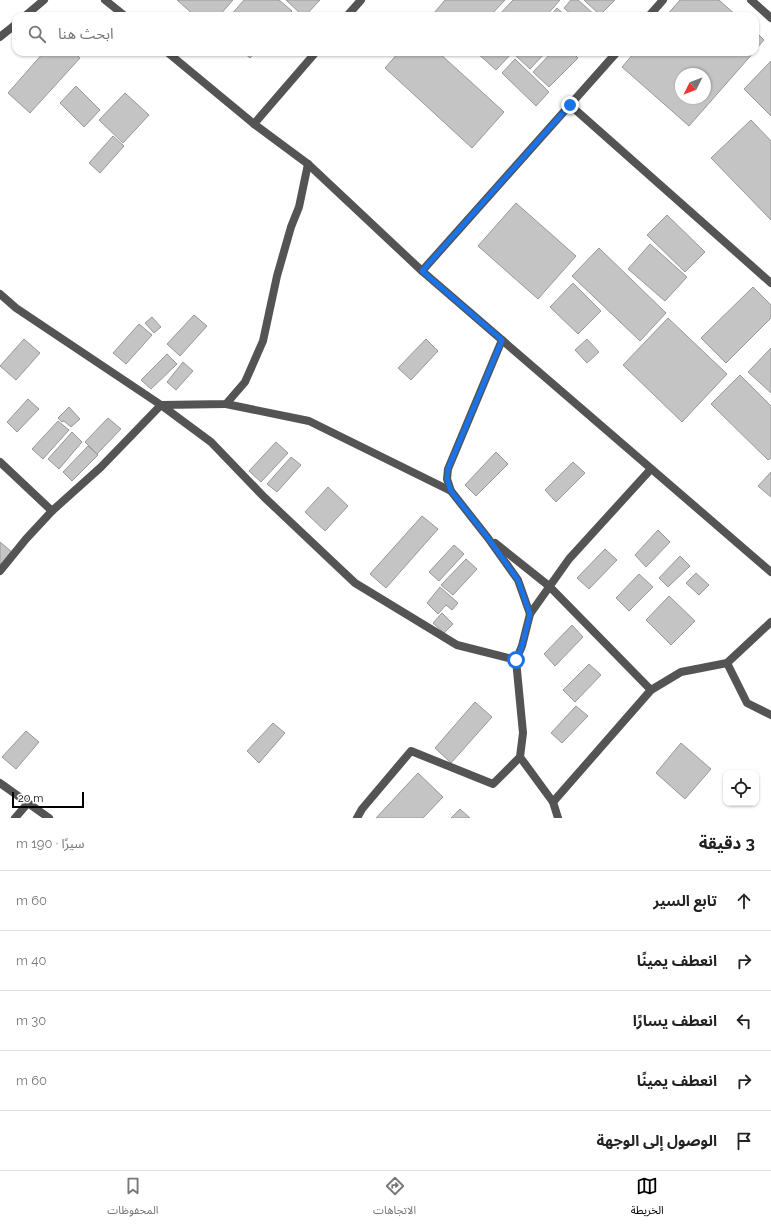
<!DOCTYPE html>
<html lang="ar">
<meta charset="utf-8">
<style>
body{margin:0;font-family:Raleway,"Noto Sans Arabic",sans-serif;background:#f2f2f2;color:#222;direction:rtl}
.controls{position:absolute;right:12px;bottom:12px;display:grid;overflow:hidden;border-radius:8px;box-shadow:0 1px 3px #0004}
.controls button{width:36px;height:36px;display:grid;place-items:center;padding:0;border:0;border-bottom:1px solid #e0e0e0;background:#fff;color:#222;font:20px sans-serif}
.compass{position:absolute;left:675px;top:68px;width:36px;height:36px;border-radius:50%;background:#fff;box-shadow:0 1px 3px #0004;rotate:228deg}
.scale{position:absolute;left:12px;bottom:10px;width:72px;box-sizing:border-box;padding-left:4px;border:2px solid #000;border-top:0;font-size:11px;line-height:14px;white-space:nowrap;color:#000;-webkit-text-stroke:3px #fff;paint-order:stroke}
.stop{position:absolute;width:12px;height:12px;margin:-9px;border:3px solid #1a73e8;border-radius:50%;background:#fff}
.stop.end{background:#1a73e8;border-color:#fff;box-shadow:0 1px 4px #0008}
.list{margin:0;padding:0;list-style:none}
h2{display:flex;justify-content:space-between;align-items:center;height:52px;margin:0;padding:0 16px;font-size:17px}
h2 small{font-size:13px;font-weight:400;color:#767676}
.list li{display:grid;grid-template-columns:26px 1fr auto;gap:12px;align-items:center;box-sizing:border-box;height:60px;padding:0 16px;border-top:1px solid #e0e0e0}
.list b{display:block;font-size:15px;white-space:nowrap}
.list em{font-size:13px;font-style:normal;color:#767676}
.icon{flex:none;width:22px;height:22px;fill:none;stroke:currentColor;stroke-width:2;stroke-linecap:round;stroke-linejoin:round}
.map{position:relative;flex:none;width:771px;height:818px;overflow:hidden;direction:ltr}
.search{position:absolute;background:#fff;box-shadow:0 1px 3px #0004;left:12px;right:12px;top:12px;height:44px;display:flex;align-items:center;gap:10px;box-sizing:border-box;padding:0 14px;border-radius:12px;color:#767676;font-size:15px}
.sheet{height:352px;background:#fff}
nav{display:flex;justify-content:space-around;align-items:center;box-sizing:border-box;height:56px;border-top:1px solid #e0e0e0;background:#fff;font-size:11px;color:#767676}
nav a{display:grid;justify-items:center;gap:2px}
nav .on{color:#000}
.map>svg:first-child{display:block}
.building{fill:#c4c4c4;stroke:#989898;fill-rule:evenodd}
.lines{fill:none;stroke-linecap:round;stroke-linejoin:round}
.minor{stroke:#545454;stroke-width:8}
.route{stroke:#1a73e8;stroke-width:5}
</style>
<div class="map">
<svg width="771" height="818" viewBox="0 0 771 818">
<rect width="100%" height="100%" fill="#fff"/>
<g class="building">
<path d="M177,0h56l-14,16h-24z"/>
<path d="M244,0h35l13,11 -5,5h-57z"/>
<path d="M286,0h34l-15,16h-2z"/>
<path d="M445,0h60l-15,16h-53l-3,-3z"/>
<path d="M513,0h47l-14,16h-48z"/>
<path d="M571,0h7l18,16h-23l-9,-8z"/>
<path d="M584,0h31l-15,15z"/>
<path d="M680,0h39l18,16h-71z"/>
<path d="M557,8l9,8h-16z"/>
<path d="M755,31l9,9 -9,10z"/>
<path d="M44,52h29l7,6 -50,55 -22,-20z"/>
<path d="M243,52h12l-5,6z"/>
<path d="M399,52h39l66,60 -32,36 -87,-80z"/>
<path d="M476,52h37l-17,18z"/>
<path d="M516,52h30l-16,17 -16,-15z"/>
<path d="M552,52h20l6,6 -29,29 -16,-15z"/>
<path d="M635,52h119l-65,74 -67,-59zM681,74h24v24h-24z"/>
<path d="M515,59l34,33 -13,14 -34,-33z"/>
<path d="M771,61v55l-27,-27z"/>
<path d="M76,86l24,24 -16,17 -24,-24z"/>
<path d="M125,93l24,22 -26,28 -24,-23z"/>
<path d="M751,120l20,21v79l-60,-62z"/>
<path d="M113,136l11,10 -24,27 -11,-10z"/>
<path d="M516,203l60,53 -38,43 -60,-53z"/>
<path d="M667,215l38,37 -20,20 -38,-37z"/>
<path d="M650,244l37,33 -22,24 -37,-32z"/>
<path d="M599,248l67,65 -26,28 -68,-65z"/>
<path d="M573,283l28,28 -23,23 -28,-27z"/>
<path d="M753,287l18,18v13l-45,45 -25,-25z"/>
<path d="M194,315l13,11 -27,30 -13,-12z"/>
<path d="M152,317l9,10 -7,6 -9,-10z"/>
<path d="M668,318l59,56 -45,48 -59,-57z"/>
<path d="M139,324l13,11 -26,29 -13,-11z"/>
<path d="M24,339l16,14 -24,27 -16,-14z"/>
<path d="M426,339l12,12 -27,29 -13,-12z"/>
<path d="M587,339l12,13 -12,11 -12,-13z"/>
<path d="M771,348v45l-23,-21z"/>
<path d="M167,354l10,10 -26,25 -10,-9z"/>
<path d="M183,362l10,9 -17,19 -9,-8z"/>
<path d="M740,375l31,31v52l-3,2 -57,-56z"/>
<path d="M28,399l11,10 -22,23 -10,-10z"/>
<path d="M69,407l11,12 -9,8 -7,-6 -2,1 -4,-4z"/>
<path d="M108,418l13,11 -24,25 -12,-12z"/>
<path d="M58,421l11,9 -26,29 -11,-10z"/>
<path d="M72,432l10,10 -23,27 -11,-10z"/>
<path d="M276,442l12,11 -27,29 -12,-11z"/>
<path d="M88,446l10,9 -26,26 -9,-9z"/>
<path d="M496,452l12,12 -32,32 -11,-11z"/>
<path d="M291,457l10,8 -24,27 -10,-8z"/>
<path d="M573,462l12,11 -29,29 -11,-12z"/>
<path d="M771,472v25l-13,-11z"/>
<path d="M328,487l20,19 -23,25 -20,-19z"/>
<path d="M422,516l16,13 -52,59 -16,-14z"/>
<path d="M658,530l12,12 -24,25 -11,-12z"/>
<path d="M0,542l12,10 -12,13z"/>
<path d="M454,545l10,9 -25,27 -10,-9z"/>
<path d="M605,549l12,11 -28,29 -12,-11z"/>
<path d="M680,556l10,10 -22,21 -9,-9z"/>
<path d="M466,559l11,10 -24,26 -12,-10z"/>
<path d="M696,573l13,12 -10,10 -13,-12z"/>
<path d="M639,574l14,13 -24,24 -13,-13z"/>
<path d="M440,587l18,16 -6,7 -6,-5 -8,9 -11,-11z"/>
<path d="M669,596l26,25 -24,24 -25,-25z"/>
<path d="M442,613l11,11 -9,9 -11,-10z"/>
<path d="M572,625l11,12 -28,29 -11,-12z"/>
<path d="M589,664l12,11 -26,27 -12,-12z"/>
<path d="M475,702l17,15 -41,46 -16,-15z"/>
<path d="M576,706l12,10 -26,27 -11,-10z"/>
<path d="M273,723l12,10 -26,30 -12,-12z"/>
<path d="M26,731l13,11 -23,27 -14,-12z"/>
<path d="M681,743l30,26 -26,30 -29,-26z"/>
<path d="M418,773l25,24 -20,21h-47z"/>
<path d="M460,809l10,9h-19z"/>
</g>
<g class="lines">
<g class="minor">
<path d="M105,0l20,16"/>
<path d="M751,0l20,18"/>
<path d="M25,16l19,-16"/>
<path d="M347,16l14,-16"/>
<path d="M649,16l14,-16"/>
<path d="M0,37l16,-13"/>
<path d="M167,52l87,72 54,40 114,107 349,301"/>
<path d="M570,105l201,178"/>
<path d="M254,124l62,-72"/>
<path d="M422,271l195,-219"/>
<path d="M0,294l16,14 145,97 50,37 53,55 91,86 102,62 59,15"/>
<path d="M226,404l83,17 142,70"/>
<path d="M0,462l52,49"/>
<path d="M495,543l54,43 102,104"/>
<path d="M0,571l26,-32 26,-28 49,-44 60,-62 65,-1 19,-22 18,-41 14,-65 14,-49 8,-20 9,-43"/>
<path d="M530,614l39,-55 82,-90"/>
<path d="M727,663l20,40 24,12"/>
<path d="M520,757l33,45 5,16"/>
<path d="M0,783l49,35"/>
<path d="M553,802l98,-112 30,-18 46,-9 44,-41"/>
<path d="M15,818l13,-15"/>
<path d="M357,818l5,-9 49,-58 82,33 27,-27 3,-24 -7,-73 6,-14 8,-32 -12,-34 -30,-42 -37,-47 -4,-12 1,-10 54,-129"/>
</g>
</g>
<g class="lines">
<path class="route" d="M516,660l6,-14 8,-32 -12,-34 -30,-42 -37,-47 -4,-12 1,-10 54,-129 -80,-69 148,-166"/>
</g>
</svg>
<div class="controls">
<button><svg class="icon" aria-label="locate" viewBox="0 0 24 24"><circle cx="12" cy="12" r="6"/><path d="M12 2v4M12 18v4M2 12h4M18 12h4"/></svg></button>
</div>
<svg class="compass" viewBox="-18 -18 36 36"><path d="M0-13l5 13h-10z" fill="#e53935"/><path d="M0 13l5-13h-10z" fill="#767676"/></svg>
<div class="scale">20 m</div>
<div class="stop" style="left:516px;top:660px"></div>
<div class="stop end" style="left:570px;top:105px"></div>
<div class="search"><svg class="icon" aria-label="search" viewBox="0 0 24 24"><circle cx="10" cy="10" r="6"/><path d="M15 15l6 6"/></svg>ابحث هنا</div>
</div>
<section class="sheet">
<h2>3 دقيقة<small>سيرًا · 190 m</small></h2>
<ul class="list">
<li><svg class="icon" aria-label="ahead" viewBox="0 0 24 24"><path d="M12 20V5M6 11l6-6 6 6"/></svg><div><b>تابع السير</b></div><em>60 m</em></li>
<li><svg class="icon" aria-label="right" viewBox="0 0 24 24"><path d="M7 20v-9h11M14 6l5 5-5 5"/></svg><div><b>انعطف يمينًا</b></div><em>40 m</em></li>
<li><svg class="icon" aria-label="left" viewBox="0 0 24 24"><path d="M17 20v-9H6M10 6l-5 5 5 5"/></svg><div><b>انعطف يسارًا</b></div><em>30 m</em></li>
<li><svg class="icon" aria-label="right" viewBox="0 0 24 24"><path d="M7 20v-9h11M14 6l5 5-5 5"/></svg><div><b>انعطف يمينًا</b></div><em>60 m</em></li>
<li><svg class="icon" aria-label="arrive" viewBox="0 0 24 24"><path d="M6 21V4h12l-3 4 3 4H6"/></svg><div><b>الوصول إلى الوجهة</b></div></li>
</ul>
</section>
<nav>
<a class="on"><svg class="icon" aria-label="map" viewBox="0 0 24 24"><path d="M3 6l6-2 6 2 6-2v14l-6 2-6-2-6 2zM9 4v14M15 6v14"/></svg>الخريطة</a>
<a><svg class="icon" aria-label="directions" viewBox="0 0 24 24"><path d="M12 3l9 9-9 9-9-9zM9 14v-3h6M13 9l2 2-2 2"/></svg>الاتجاهات</a>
<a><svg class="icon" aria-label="saved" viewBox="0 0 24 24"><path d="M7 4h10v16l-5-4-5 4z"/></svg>المحفوظات</a>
</nav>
